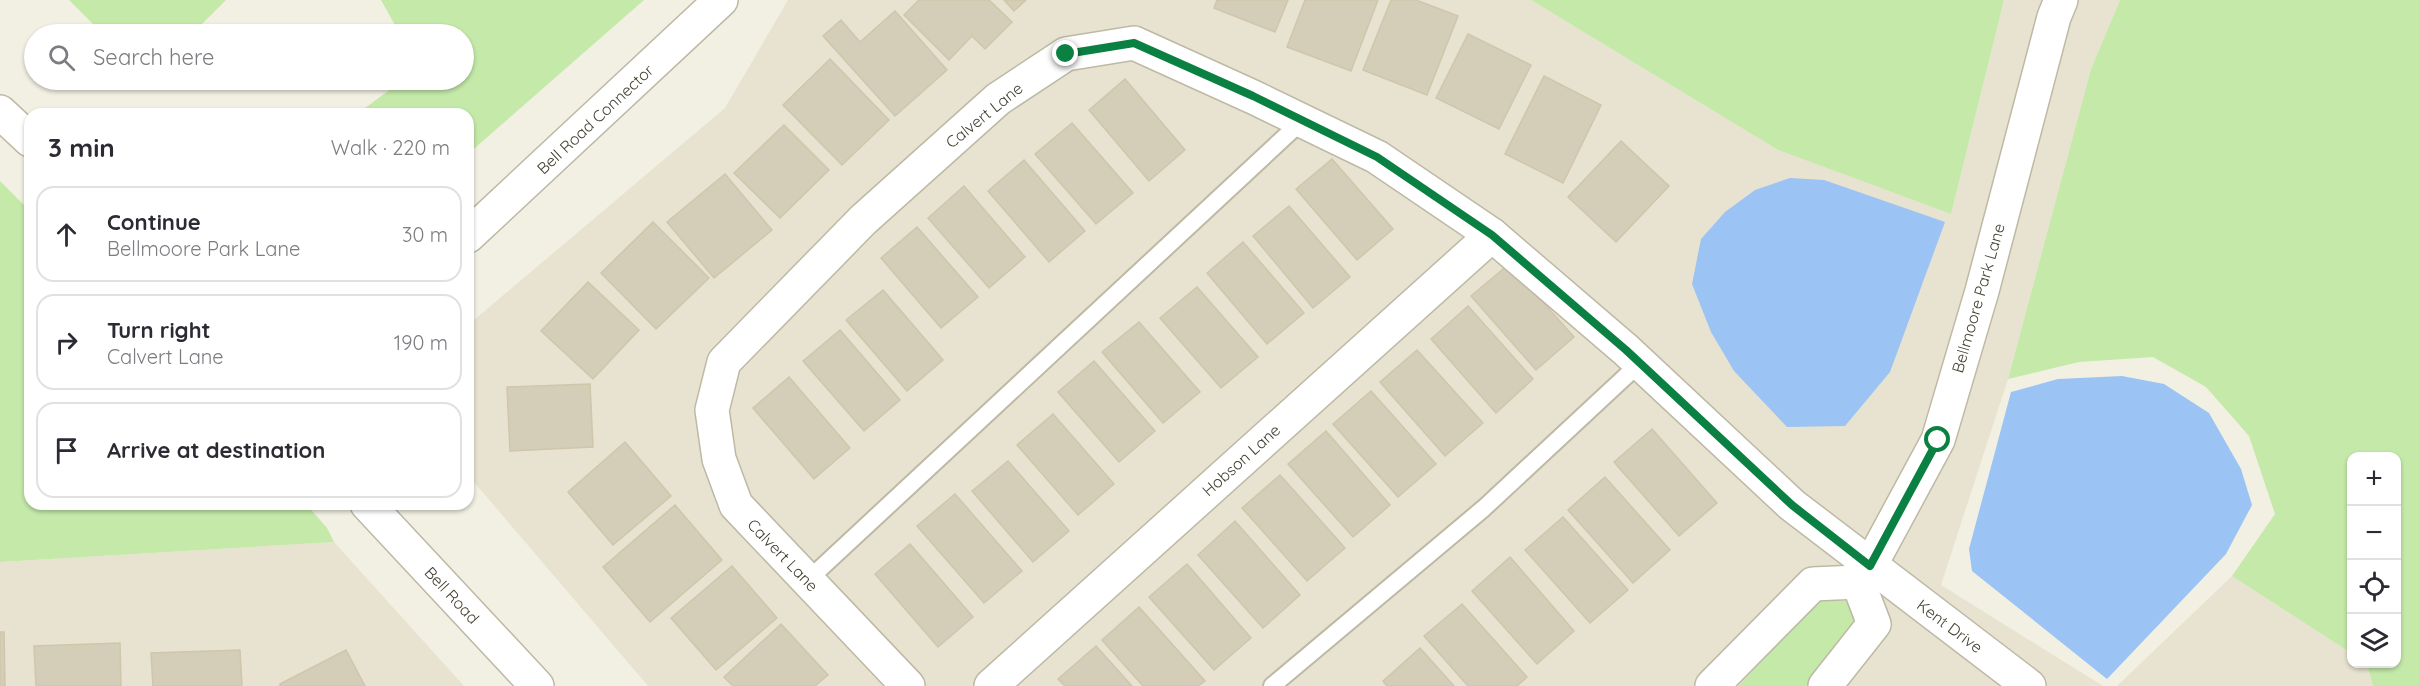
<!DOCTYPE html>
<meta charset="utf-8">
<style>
body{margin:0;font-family:Quicksand,sans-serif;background:#f2f2f3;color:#2b2b33}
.controls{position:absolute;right:18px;bottom:18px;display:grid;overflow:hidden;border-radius:12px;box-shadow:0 2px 4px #0004}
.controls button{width:54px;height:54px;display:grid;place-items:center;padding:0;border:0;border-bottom:2px solid #e1e1e2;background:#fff;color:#2b2b33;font:30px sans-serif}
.stop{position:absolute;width:18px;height:18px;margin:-14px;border:4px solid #0b8043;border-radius:50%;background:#fff}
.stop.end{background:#0b8043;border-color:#fff;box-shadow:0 2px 6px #0008}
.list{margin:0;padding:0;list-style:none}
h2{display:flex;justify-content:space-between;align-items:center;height:78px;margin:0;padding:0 24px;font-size:26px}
h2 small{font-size:20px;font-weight:400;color:#7c7c81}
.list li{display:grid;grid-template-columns:39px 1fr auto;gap:18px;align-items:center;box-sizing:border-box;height:96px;margin:0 12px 12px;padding:0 12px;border:2px solid #e1e1e2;border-radius:18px}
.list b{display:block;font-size:22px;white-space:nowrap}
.list p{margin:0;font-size:20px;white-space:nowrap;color:#7c7c81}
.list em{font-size:20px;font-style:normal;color:#7c7c81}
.icon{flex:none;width:33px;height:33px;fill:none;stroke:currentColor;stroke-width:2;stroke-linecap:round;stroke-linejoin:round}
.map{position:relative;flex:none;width:2419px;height:686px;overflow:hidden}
.search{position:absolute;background:#fff;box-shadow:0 2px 4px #0004;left:24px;top:24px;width:450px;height:66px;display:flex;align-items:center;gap:15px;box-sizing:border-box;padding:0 21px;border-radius:33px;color:#7c7c81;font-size:22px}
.panel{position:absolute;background:#fff;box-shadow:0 2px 4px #0004;left:24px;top:108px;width:450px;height:402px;border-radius:18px}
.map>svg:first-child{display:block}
.residential{fill:#e7e3d0}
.green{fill:#c4e9a9}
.water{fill:#9bc3f3}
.building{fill:#d4cdb8;stroke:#cfc6ab;stroke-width:1.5}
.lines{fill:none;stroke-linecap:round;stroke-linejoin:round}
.service-casing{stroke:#beb9a5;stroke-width:20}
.minor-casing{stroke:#beb9a5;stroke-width:36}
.tertiary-casing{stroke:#beb9a5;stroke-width:36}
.service{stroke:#fff;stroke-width:16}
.minor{stroke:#fff;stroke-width:33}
.tertiary{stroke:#fff;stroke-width:33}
.route{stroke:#0b8043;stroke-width:8}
.labels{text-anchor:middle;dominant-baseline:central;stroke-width:5;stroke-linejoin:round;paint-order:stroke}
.street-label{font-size:16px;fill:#444033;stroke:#fff}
</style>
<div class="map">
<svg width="2419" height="686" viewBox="0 0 2419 686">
<rect width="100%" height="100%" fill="#f2f0e3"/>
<g class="residential">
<path d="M788,0h743l247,150 173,64 53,-214h116l-29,69 -83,310 -67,206 162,101h-1455l-180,-211v-150l257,-217z"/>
<path d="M334,542l130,144h-464v-124z"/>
<path d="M2232,576l119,77 1,11h15l6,22h-256z"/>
</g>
<g class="green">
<path d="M69,0h157l-34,34h-89z"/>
<path d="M381,0h263l-176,154v-40h-111l46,-34h61v-46h-64z"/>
<path d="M1531,0h473l-53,214 -173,-64z"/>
<path d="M2120,0h299v686h-46l-6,-22h29v-208h-44l-1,197 -119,-77 43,-62 -26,-78 -43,-49 -53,-30 -74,5 -71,17 83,-310z"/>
<path d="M0,181l30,30v293h276l21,24 7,14 -334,20z"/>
<path d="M1822,596l17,2 14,8 2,16 -45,64h-71l73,-84z"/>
</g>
<g class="water">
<path d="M1790,178l34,2 121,42 -55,150 -45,54 -58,1 -53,-56 -23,-39 -19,-48 9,-45 24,-27 30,-22z"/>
<path d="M2122,376l42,8 45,29 32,56 11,36 -26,49 -119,125 -135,-108 -3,-22 42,-157 47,-13z"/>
</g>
<g class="building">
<path d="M919,0h70l23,22 -27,27 -13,-13 -23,24 -45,-45z"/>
<path d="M1004,0h22l-12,11z"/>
<path d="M1217,0h71l-13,32 -61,-24z"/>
<path d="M1305,0h73l-27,71 -64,-24z"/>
<path d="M1391,0h25l42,16 -31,79 -64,-25z"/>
<path d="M895,11l52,59 -52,46 -72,-80 18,-16 19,22z"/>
<path d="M1468,34l63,31 -32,64 -63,-31z"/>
<path d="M830,59l59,61 -47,45 -59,-60z"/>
<path d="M1544,76l57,29 -38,78 -58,-29z"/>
<path d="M1125,79l60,71 -36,31 -60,-71z"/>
<path d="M1072,123l61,70 -37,31 -61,-70z"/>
<path d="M784,125l45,45 -49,48 -46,-45z"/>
<path d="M1621,141l48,45 -53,56 -48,-45z"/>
<path d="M1332,159l61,70 -36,31 -61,-71z"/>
<path d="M1024,160l61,71 -36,31 -61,-71z"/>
<path d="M725,174l47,56 -58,48 -47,-56z"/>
<path d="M964,186l61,71 -36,31 -61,-70z"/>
<path d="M1289,206l61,71 -37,31 -60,-72z"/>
<path d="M653,222l56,56 -53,51 -55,-56z"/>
<path d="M917,227l61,70 -37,31 -60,-70z"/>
<path d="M1243,242l61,71 -37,31 -60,-71z"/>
<path d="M1509,264l65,73 -38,33 -65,-74z"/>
<path d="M588,282l51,48 -46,49 -52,-48z"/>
<path d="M1197,287l61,70 -37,31 -61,-70z"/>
<path d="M883,290l60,70 -36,31 -61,-71z"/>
<path d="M1468,306l65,73 -37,34 -65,-74z"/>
<path d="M1139,322l61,70 -37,31 -61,-71z"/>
<path d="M840,330l60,70 -36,31 -61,-70z"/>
<path d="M1417,350l66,73 -38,33 -65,-74z"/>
<path d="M1094,361l61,70 -36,31 -61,-70z"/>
<path d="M789,377l61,71 -36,31 -61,-71z"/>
<path d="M590,384l3,63 -83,4 -3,-64z"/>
<path d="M1371,391l65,73 -38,33 -65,-73z"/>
<path d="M1053,414l61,70 -36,31 -61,-70z"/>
<path d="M1652,429l65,74 -38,33 -65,-74z"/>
<path d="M1326,431l64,74 -37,32 -65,-73z"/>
<path d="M625,442l46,54 -58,49 -45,-53z"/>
<path d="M1008,461l61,70 -36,31 -61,-71z"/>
<path d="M1280,475l65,73 -38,33 -65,-73z"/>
<path d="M1605,477l65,73 -37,33 -65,-73z"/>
<path d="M955,494l67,77 -38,32 -67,-77z"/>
<path d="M675,505l47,55 -72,62 -47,-55z"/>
<path d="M1563,517l65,73 -38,33 -65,-73z"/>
<path d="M1235,521l65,74 -37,33 -65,-73z"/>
<path d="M910,544l63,73 -35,30 -63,-73z"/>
<path d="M1510,557l64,74 -37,33 -65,-73z"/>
<path d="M1187,564l64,74 -37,32 -65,-73z"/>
<path d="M732,566l45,52 -61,52 -45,-52z"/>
<path d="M1462,604l65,73 -10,9h-49l-44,-50z"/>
<path d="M1139,607l66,74 -7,5h-55l-41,-46z"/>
<path d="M781,624l47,51 -13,11h-82l-9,-9z"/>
<path d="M0,632h4l1,54h-5z"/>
<path d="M120,643l1,43h-85l-2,-40z"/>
<path d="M1096,646l36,40h-67l-7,-7z"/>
<path d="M1420,648l34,38h-67l-4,-5z"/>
<path d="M240,650l2,36h-89l-2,-33z"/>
<path d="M346,650l19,36h-85v-2z"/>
</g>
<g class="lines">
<g class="service-casing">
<g id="service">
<path d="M808,580l495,-460"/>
<path d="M1272,686l212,-178 156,-145"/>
</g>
</g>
<g class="minor-casing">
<g id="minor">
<path d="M468,236l253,-236"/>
<path d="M1858,582l12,-16 68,-126 44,-149 72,-274 7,-17"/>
<path d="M908,686l-172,-181 -17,-46 -7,-49 12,-48 139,-142 135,-121 68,-45 68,-11 119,54 124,60 115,78 134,115 166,155 237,181"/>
<path d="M991,686l501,-451"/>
<path d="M1712,686l101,-102 45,-2"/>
<path d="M1825,686l49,-62 -16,-42"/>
</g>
</g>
<g class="tertiary-casing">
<g id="tertiary">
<path d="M0,112l30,28"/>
<path d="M367,504l170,182"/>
</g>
</g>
<use href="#service" class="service"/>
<use href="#minor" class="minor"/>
<use href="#tertiary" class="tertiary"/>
</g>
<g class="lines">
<path class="route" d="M1066,54l68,-11 119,53 124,61 115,78 134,115 166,155 78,61 68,-126"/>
</g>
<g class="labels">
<g class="street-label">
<text transform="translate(984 115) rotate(-39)">Calvert Lane</text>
<text transform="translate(595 119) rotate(-43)">Bell Road Connector</text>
<text transform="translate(1978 298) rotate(-74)">Bellmoore Park Lane</text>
<text transform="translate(1241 460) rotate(-42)">Hobson Lane</text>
<text transform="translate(783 555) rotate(46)">Calvert Lane</text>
<text transform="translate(452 595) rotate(47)">Bell Road</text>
<text transform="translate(1950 626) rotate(37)">Kent Drive</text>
</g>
</g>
</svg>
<div class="controls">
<button>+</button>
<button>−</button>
<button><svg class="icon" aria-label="locate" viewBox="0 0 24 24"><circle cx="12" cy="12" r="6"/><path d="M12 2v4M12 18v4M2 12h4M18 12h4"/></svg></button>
<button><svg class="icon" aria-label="layers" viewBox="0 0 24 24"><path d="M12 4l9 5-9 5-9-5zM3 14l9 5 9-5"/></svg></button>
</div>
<div class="stop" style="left:1938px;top:440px"></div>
<div class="stop end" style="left:1066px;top:54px"></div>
<div class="search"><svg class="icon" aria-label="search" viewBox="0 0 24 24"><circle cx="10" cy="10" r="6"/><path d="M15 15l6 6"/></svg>Search here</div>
<section class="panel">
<h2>3 min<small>Walk · 220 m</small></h2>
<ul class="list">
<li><svg class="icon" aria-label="ahead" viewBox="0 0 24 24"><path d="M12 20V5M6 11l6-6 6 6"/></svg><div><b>Continue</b><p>Bellmoore Park Lane</p></div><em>30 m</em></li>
<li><svg class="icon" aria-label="right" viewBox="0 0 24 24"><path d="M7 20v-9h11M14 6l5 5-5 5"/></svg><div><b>Turn right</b><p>Calvert Lane</p></div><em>190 m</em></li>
<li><svg class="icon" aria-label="arrive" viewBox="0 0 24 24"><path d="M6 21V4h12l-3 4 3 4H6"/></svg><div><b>Arrive at destination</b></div></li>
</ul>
</section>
</div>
